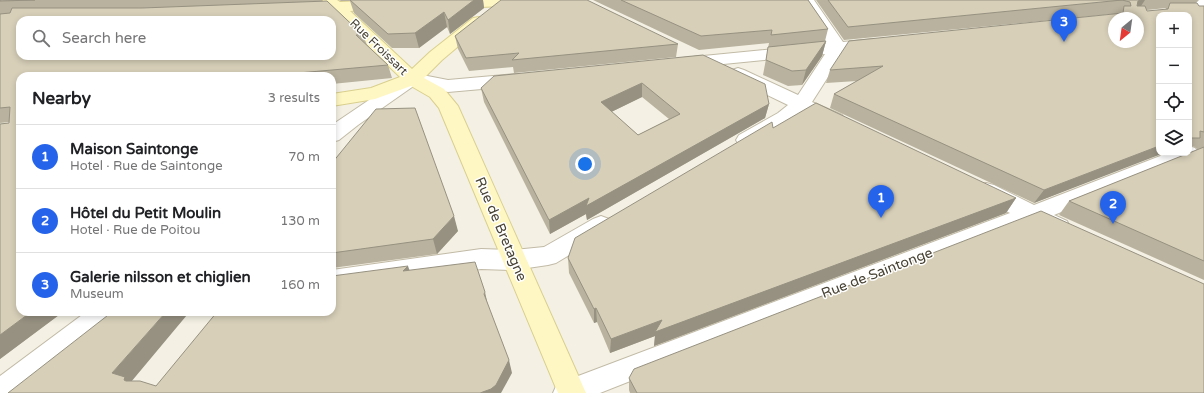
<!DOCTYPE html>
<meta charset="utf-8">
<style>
body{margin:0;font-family:"Varela Round",sans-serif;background:#f2f2f2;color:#202124}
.controls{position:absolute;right:12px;top:12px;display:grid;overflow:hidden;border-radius:8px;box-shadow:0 2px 6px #0003}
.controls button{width:36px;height:36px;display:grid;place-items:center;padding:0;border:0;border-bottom:1px solid #e0e0e0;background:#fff;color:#202124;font:20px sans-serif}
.compass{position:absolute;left:1108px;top:12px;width:36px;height:36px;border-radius:50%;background:#fff;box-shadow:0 2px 6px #0003;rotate:209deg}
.you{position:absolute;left:585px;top:164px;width:14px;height:14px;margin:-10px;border:3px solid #fff;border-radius:50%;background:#1a73e8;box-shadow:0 0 0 6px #1a73e833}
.badge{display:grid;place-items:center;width:26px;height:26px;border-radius:50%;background:#2563eb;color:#fff;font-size:13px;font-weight:700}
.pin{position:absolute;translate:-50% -33px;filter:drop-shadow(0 1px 2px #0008)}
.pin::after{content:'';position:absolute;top:21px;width:14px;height:12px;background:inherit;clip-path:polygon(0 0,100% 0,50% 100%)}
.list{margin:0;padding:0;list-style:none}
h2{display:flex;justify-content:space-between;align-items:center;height:52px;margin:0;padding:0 16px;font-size:17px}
h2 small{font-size:13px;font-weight:400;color:#757577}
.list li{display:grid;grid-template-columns:26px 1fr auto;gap:12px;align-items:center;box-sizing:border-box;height:64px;padding:0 16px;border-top:1px solid #e0e0e0}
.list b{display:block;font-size:15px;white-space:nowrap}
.list p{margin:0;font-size:13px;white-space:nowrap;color:#757577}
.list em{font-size:13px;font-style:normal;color:#757577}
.icon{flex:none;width:22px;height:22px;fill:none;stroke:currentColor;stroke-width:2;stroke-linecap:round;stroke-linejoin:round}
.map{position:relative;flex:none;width:1204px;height:393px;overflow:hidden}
.search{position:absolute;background:#fff;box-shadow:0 2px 6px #0003;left:16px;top:16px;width:320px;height:44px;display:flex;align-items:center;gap:10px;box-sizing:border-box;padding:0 14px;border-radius:12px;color:#757577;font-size:15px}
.panel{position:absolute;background:#fff;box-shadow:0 2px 6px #0003;left:16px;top:72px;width:320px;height:244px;border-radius:12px}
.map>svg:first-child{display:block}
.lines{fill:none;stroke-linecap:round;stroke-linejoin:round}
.street-casing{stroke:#c1baa6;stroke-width:2}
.secondary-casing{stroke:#d9cf8e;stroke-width:2}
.street{fill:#fff;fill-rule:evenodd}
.secondary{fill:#fff7c3;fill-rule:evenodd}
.wall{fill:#b9b29e;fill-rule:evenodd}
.shaded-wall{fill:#969181}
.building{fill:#d7cfb8;stroke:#969181;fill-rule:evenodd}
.labels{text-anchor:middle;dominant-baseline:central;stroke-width:3;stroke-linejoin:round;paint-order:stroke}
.far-street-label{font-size:12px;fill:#474233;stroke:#fff}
.street-label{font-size:14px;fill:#474233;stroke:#fff}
</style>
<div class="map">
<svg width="1204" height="393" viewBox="0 0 1204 393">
<rect width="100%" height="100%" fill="#f4f1e4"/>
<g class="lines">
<g class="street-casing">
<g id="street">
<path d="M798,0h16l29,42 31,-3 6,1 3,4 -3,4 -36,4 -32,50 30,13 3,5 -3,5c-14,3 -27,-7 -39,-13l-11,9 -39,24 -7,2 -7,-2 -3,-5 3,-5 39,-22 10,-8 -56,-27 -3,-4 3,-4 6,-2 6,2 54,25 27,-41 -142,14 -6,-1 -3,-4 3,-4 6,-1 143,-14z"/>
<path d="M1187,0h17v10l-15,-7z"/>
<path d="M412,73l36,7 68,-6 7,2 2,4 -2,4 -7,2 -68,6 -33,-7 -57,40 -19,15 -7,2v-17l74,-50z"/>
<path d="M1189,146l6,2 3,5 -3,5 -141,57 13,6 3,6 -3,6 -8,3 -28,-13 -431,170h-47l4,-9 453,-171 -32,-16 -3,-6 3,-6 8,-2 8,2 40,20 134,-52h21z"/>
<path d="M601,216l8,3 3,6 -3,6 -53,32 -8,2 -34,5 -33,-1 -149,21v-20l149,-21 33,1 30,-3 49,-28z"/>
<path d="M86,312h32l-4,8 -92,73h-22v-17z"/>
</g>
</g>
<g class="secondary-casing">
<g id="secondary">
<path d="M323,0h14l3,2 41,-2 6,2 2,3 -2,3 -37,3 62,58 18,-17 43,-34 6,-1 6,1 2,4 -45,38 -18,18 20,11 14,17 128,287h-28l-119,-285 -9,-11 -19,-11 -36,13 -43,7v-12l39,-6 29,-11 -68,-65 -29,2 -6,-2 -2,-3 2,-3 26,-3z"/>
<path d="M447,0h66l1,1 -2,3 -6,2 -53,2 -6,-2 -2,-3z"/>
</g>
</g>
<use href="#street" class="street"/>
<use href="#secondary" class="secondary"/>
</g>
<g class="wall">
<path d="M0,0h322v2l41,33 4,10 21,20 4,13 -60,6v-8h-312v236h43l-63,47v-235l9,-1v-1l-9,1z"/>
<path d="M339,0h144l1,8 -34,26 -3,-7 -28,21h-27l-38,-35 -4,-12h-9z"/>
<path d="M593,0h215l20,29 -3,12h1l-4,15 -20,29 -14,1 -25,-11 6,-32 -70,7z"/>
<path d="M816,0h383l-3,3 3,3h5v274l-145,-65 10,-14 129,-51 -3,-3 -3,-1 -3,4v-135l-30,138 -125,50 -204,-95 4,-14 23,-13 -31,2 4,-13 286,-56h-2l-270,26zM1166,8l-1,2 -18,1v-1z"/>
<path d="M455,36l223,8 -2,13 -162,16 -1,-6 -44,4 -11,-22z"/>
<path d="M703,55l66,49 -4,14 -178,102 -1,-6 -36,20 -66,-132 -3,-14zM642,97l27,22 -31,16 -27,-23z"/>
<path d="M773,128l243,70 -10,15 -352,133 1,-10 -45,17 -13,-31 -3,1 -25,-50 -1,-15z"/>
<path d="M332,163l126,68 -21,23 -105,14z"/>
<path d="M629,378l575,15h-574l-1,-3z"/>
</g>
<g class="shaded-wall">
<path d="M474,0h9l1,8 -34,26 -2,-14z"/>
<path d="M1141,0h4l-8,12 -7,2 8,-13z"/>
<path d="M444,12l3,15 -28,21 -4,-15z"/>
<path d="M826,41l-4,15 -20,29 4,-15z"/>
<path d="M642,83v14l-41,20v-15z"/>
<path d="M769,104l-4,14 -178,102 -1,-6 -36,20 -1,-14 40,-22z"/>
<path d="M1159,146v7h5l-130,50 10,-13z"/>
<path d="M1016,198l-10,15 -352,133 1,-10 -45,17 1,-14 51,-19z"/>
<path d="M454,216l4,15 -21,23 -4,-15z"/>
<path d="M408,266l5,14 -10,-9z"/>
<path d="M485,292l3,14 -4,-12z"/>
<path d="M596,308l1,14 -3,1v-14z"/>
<path d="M31,312h32l-63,47v-24z"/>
<path d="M166,312h18l3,3 -56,67 9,8 -28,-17z"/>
<path d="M509,360l3,13 -11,20h-21z"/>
</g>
<g class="building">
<path d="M0,0h35l-35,1z"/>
<path d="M350,0h124l-26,20 -4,-8 -29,21 -27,1z"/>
<path d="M501,0h86l91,44 -166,16 7,-7 -53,5 -11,-22z"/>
<path d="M621,0h187l20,29 -57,6 1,-5 -71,6z"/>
<path d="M828,0h313l-3,1 -1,5h8l2,5 21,-2 2,-6h27l2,3h5v126l-4,-1v7h-11v-123h-30v131l-115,44 -210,-96 49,-28 -53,4 19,-29 274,-28 1,-7h7l-1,-4 -8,-2 -274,27zM1114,18h24v24h-24z"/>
<path d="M327,1l36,34h-7l32,30 -101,9 1,2h-268v236h11l-31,23v-211l9,-1 1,-16 -10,1v-94l10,-1 2,-5h130zM20,20h312v36h-312z"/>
<path d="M826,41l-20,29 -14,1 -26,-11 2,-13z"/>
<path d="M703,55l62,29 4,20 -183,102 3,-8 -40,22 -68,-132 13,-12zM642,83l38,31 -42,21 -37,-33z"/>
<path d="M816,103l200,95 -361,134 7,-12 -51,19 -15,-31 -2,1 -26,-51 7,-20 197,-116 1,6z"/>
<path d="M415,108l39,108 -21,23 -101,14v-90l44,-54z"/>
<path d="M1204,147v114l-135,-60z"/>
<path d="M1041,211l163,73v109h-567l-8,-15 5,-9z"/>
<path d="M475,262l10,30 -1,2 25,66 -13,25 -5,4 -11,4h-472l104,-81h54l-54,61 13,4 -1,3 2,1h14l16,5 61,-74h115v-36l76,-10 -5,5z"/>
</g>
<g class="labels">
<g class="far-street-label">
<text transform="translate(379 47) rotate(44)">Rue Froissart</text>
</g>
<g class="street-label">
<text transform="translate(501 229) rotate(67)">Rue de Bretagne</text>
<text transform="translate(877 273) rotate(-21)">Rue de Saintonge</text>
</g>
</g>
</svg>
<div class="controls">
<button>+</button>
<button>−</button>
<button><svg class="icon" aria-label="locate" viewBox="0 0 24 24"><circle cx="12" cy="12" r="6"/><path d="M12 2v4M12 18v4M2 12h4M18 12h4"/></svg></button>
<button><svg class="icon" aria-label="layers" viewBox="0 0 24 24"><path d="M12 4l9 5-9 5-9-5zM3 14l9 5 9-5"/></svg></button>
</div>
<svg class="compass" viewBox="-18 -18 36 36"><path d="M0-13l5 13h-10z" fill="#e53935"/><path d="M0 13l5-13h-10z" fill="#757577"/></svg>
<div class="you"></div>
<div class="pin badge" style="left:881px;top:218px">1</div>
<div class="pin badge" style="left:1113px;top:224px">2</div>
<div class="pin badge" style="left:1064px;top:42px">3</div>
<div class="search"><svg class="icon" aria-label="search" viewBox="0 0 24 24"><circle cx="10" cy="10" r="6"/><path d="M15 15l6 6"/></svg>Search here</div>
<section class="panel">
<h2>Nearby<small>3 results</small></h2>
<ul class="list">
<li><span class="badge">1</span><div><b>Maison Saintonge</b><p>Hotel · Rue de Saintonge</p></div><em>70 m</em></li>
<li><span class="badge">2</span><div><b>Hôtel du Petit Moulin</b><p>Hotel · Rue de Poitou</p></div><em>130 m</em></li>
<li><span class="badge">3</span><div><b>Galerie nilsson et chiglien</b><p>Museum</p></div><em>160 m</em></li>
</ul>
</section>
</div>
